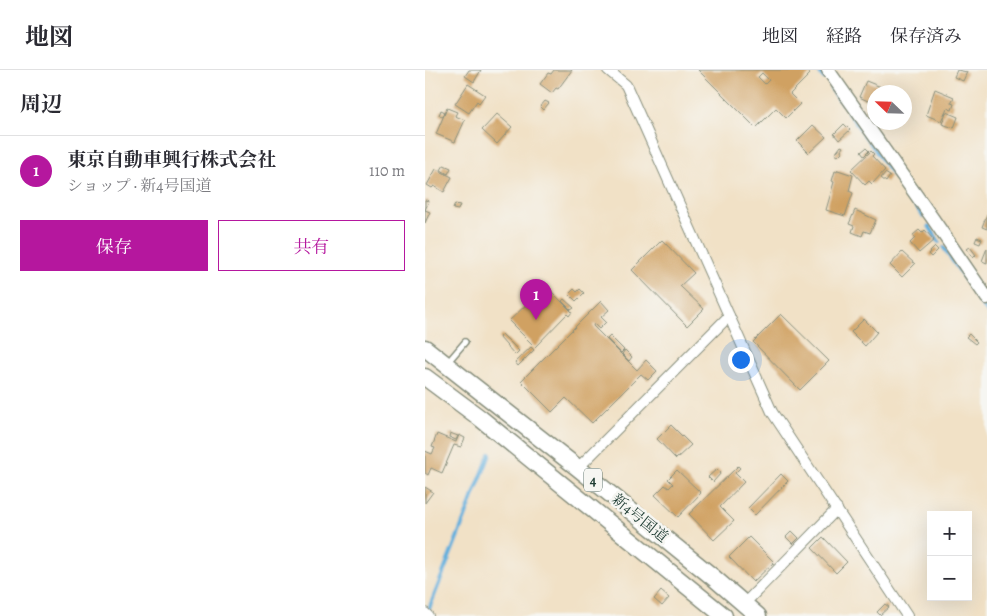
<!DOCTYPE html>
<html lang="ja">
<meta charset="utf-8">
<style>
body{margin:0;font-family:Alegreya,"Noto Serif JP",serif;background:#f7f7f7;color:#2b2b33}
.controls{position:absolute;right:15px;bottom:15px;display:grid;overflow:hidden;border-radius:0px;box-shadow:0 5px 20px #0002}
.controls button{width:45px;height:45px;display:grid;place-items:center;padding:0;border:0;border-bottom:1px solid #e1e1e2;background:#fff;color:#2b2b33;font:25px sans-serif}
.compass{position:absolute;left:442px;top:15px;width:45px;height:45px;border-radius:50%;background:#fff;box-shadow:0 5px 20px #0002;rotate:293deg}
.you{position:absolute;left:315px;top:289px;width:18px;height:18px;margin:-12px;border:4px solid #fff;border-radius:50%;background:#1a73e8;box-shadow:0 0 0 8px #1a73e833}
.badge{display:grid;place-items:center;width:32px;height:32px;border-radius:50%;background:#b5179e;color:#fff;font-size:16px;font-weight:700}
.pin{position:absolute;translate:-50% -41px;filter:drop-shadow(0 1px 2px #0008)}
.pin::after{content:'';position:absolute;top:26px;width:18px;height:15px;background:inherit;clip-path:polygon(0 0,100% 0,50% 100%)}
.list{margin:0;padding:0;list-style:none}
h2{display:flex;justify-content:space-between;align-items:center;height:65px;margin:0;padding:0 20px;font-size:21px}
h2 small{font-size:16px;font-weight:400;color:#7c7c81}
.list li{display:grid;grid-template-columns:32px 1fr auto;gap:15px;align-items:center;box-sizing:border-box;height:70px;padding:0 20px;border-top:1px solid #e1e1e2}
.list b{display:block;font-size:19px;white-space:nowrap}
.list p{margin:0;font-size:16px;white-space:nowrap;color:#7c7c81}
.list em{font-size:16px;font-style:normal;color:#7c7c81}
.actions{display:flex;gap:10px;padding:15px 20px}
.actions a{flex:1;padding:11px 0;border:1px solid #b5179e;border-radius:0px;text-align:center;font-size:18px;color:#b5179e}
.actions .main{background:#b5179e;color:#fff}
.map{position:relative;flex:none;width:562px;height:546px;overflow:hidden}
header{display:flex;align-items:center;gap:30px;box-sizing:border-box;height:70px;padding:0 25px;background:#fff;border-bottom:1px solid #e1e1e2}
header strong{font-size:24px}
nav{display:flex;gap:28px;margin-inline-start:auto;font-size:18px}
main{display:flex}
aside{flex:1;background:#fff}
.map>svg:first-child{display:block}
.lines{fill:none;stroke-linecap:round;stroke-linejoin:round}
.stream{stroke:#65b0dd;stroke-width:4}
.building{fill:#d0a162;fill-rule:evenodd}
.service-casing{stroke:#888f7d;stroke-width:8}
.minor-casing{stroke:#888f7d;stroke-width:12}
.tertiary-casing{stroke:#888f7d;stroke-width:15}
.trunk-casing{stroke:#888f7d;stroke-width:19}
.service{stroke:#fff;stroke-width:5}
.minor{stroke:#fff;stroke-width:10}
.tertiary{stroke:#fff;stroke-width:12}
.trunk{stroke:#fff;stroke-width:16}
.labels{text-anchor:middle;dominant-baseline:central;stroke-width:5;stroke-linejoin:round;paint-order:stroke}
.shield{fill:#f6f6f2;stroke:#60746d;stroke-width:1}
.shield-label{font-size:14px;font-weight:bold;fill:#1f3d34}
.street-label{font-size:15px;fill:#1f3d34;stroke:#f6f6f2}
</style>
<header>
<strong>地図</strong>
<nav><a>地図</a><a>経路</a><a>保存済み</a></nav>
</header>
<main>
<aside>
<h2>周辺<small></small></h2>
<ul class="list">
<li><span class="badge">1</span><div><b>東京自動車興行株式会社</b><p>ショップ · 新4号国道</p></div><em>110 m</em></li>
</ul>
<div class="actions"><a class="main">保存</a><a>共有</a></div>
</aside>
<div class="map">
<svg width="562" height="546" viewBox="0 0 562 546">
<rect width="100%" height="100%" fill="#f6f6f2"/>
<filter id="ink" filterUnits="userSpaceOnUse"><feTurbulence type="fractalNoise" baseFrequency=".02" numOctaves="2"/><feDisplacementMap in="SourceGraphic" scale="10" xChannelSelector="R" yChannelSelector="G"/><feConvolveMatrix kernelMatrix="1 2 1 2 8 2 1 2 1" color-interpolation-filters="sRGB"/></filter>
<filter id="wash" filterUnits="userSpaceOnUse"><feTurbulence type="fractalNoise" baseFrequency=".0096" numOctaves="4" result="noise"/><feDisplacementMap in="SourceGraphic" scale="20" xChannelSelector="R" yChannelSelector="G"/><feGaussianBlur stdDeviation="1.12" result="paint"/><feColorMatrix in="noise" values="0 0 0 0 0 0 0 0 0 0 0 0 0 0 0 0 0 1.4 0 .05"/><feComposite in="paint" operator="in"/></filter>
<g filter="url(#wash)">
<rect width="100%" height="100%" fill="#f1e1c6"/>
<g class="lines">
<g class="stream">
<path d="M392,0l7,8"/>
<path d="M406,18l11,15"/>
<path d="M423,42l51,71"/>
<path d="M481,123l17,23"/>
<path d="M504,156l10,16"/>
<path d="M519,178l43,64"/>
<path d="M2,544l63,-160"/>
</g>
</g>
<g id="blocks">
<g class="building">
<path d="M44,0h12l-7,12 -9,-6z"/>
<path d="M129,0h18l-14,19 -2,-1 -4,5 -12,-9 8,-11 3,1z"/>
<path d="M273,0h109l3,4 -20,20 10,10 -14,14 -10,-10 -20,20zM337,3l7,7 -4,4 -7,-7z"/>
<path d="M532,0l10,2 -4,9 -9,-4z"/>
<path d="M441,11l20,8 -2,3h-9v12l-16,-7z"/>
<path d="M43,14l17,11 -6,8 -2,-2 -8,12 -14,-9z"/>
<path d="M510,19l19,8 -3,6 3,1 -2,6 -5,-2 -6,13 -15,-6z"/>
<path d="M120,31l4,2 -6,7 -3,-3z"/>
<path d="M22,38l10,4 -2,4 10,4 -10,22 -19,-8z"/>
<path d="M450,39v11l-6,-7z"/>
<path d="M16,40l4,2 -2,5 -4,-2z"/>
<path d="M521,42l12,5 -4,11 -12,-4z"/>
<path d="M72,44l15,13 -15,17 -15,-14z"/>
<path d="M419,54l6,6 -11,10 -5,-6z"/>
<path d="M388,55l13,12 -17,16 -12,-12z"/>
<path d="M416,76l2,1 -2,3 1,2 -4,4 -3,-2z"/>
<path d="M441,78l3,3 -5,5 -3,-4z"/>
<path d="M446,81l3,3 -2,2 13,14 -13,14 -3,-3 -4,4 -14,-15z"/>
<path d="M19,95l7,3 -3,6 -7,-4z"/>
<path d="M11,99l16,8 -8,15 -10,-6 -2,2 -5,-3z"/>
<path d="M413,100l15,5 -4,16 4,2 -8,23 -19,-6 8,-28 -2,-1 3,-10 2,1z"/>
<path d="M460,103l5,3 -4,6 -5,-4z"/>
<path d="M0,130l4,1 -4,9 5,2 -5,11z"/>
<path d="M30,134l5,1 -2,5 -5,-1z"/>
<path d="M430,140l21,10 -6,13 -6,-2 -2,5 -10,-4 2,-6 -5,-2z"/>
<path d="M562,144v15l-5,-2z"/>
<path d="M494,160l3,3 3,-3 9,10 -15,13 -9,-10 5,-5 -2,-3z"/>
<path d="M552,167l5,2 -2,5 -5,-2z"/>
<path d="M237,170l32,33 -14,13 24,23 -17,17 -55,-56z"/>
<path d="M510,177l3,3 -7,7 -3,-3z"/>
<path d="M545,177l6,8 -3,3 -6,-9z"/>
<path d="M562,178v15l-5,-2z"/>
<path d="M477,182l13,12 -13,13 -12,-12z"/>
<path d="M121,216l26,26 -3,4 -2,-2 -32,33 -26,-26z"/>
<path d="M149,219l3,3 3,-3 4,4 -8,8 -7,-7z"/>
<path d="M139,229l10,9 -3,2 -9,-9z"/>
<path d="M176,231l8,9 -8,7 5,5 -7,7 -5,-5 -1,2 44,44 9,-10 11,11 -9,9 -7,-6 -49,49 -26,-25 -14,14 -31,-31z"/>
<path d="M356,244l48,47 -29,29 -47,-48z"/>
<path d="M439,249l13,13 -12,14 -14,-14z"/>
<path d="M77,264l17,17 -4,4 -16,-18z"/>
<path d="M544,264l8,8 -2,2 -9,-7z"/>
<path d="M185,266l14,14 -3,3 -14,-14z"/>
<path d="M106,277l3,3 -16,16 -3,-4z"/>
<path d="M200,280l7,7 -3,4 -7,-7z"/>
<path d="M246,355l20,20 -15,14 -19,-20z"/>
<path d="M25,363l8,3 -2,4 -7,-3z"/>
<path d="M12,364l19,8 3,-7 6,3 -4,9 -7,-2 -12,28 -11,-5 -3,7 -3,-2v-22l7,3 3,-6 -3,-1z"/>
<path d="M313,396l2,2 -5,5 9,9 -24,25 14,14 -20,19 -25,-26z"/>
<path d="M292,399l4,4 -8,9 -5,-5z"/>
<path d="M252,400l24,23 -23,24 -23,-22 10,-10 4,3 4,-4 -5,-5z"/>
<path d="M356,404l7,7 -33,34 -7,-7z"/>
<path d="M0,417l8,5 -8,11z"/>
<path d="M367,461l7,7 -6,6 -7,-7z"/>
<path d="M324,467l25,25 -21,20 -24,-25z"/>
<path d="M398,467l24,25 -11,11 -24,-25z"/>
<path d="M236,521l8,7 -7,8 -8,-7z"/>
<path d="M460,534l4,3 -9,8 -3,-3z"/>
</g>
</g>
</g>
<g filter="url(#ink)">
<use href="#blocks" fill-opacity="0" stroke="#888f7d" stroke-width="1"/>
<g class="lines">
<g class="service-casing">
<path id="service" d="M23,292l17,-20"/>
</g>
<g class="minor-casing">
<g id="minor">
<path d="M183,0l18,15 146,327 135,204"/>
<path d="M153,398l151,-152"/>
<path d="M319,534l93,-95"/>
<path d="M0,543l3,3"/>
</g>
</g>
<g class="tertiary-casing">
<path id="tertiary" d="M403,0l105,149 54,79"/>
</g>
<g class="trunk-casing">
<g id="trunk">
<path d="M0,278l153,120 136,110 44,38"/>
<path d="M0,307l55,41 244,198"/>
</g>
</g>
<use href="#service" class="service"/>
<use href="#minor" class="minor"/>
<use href="#tertiary" class="tertiary"/>
<use href="#trunk" class="trunk"/>
</g>
</g>
<g class="labels">
<rect class="shield" x="159" y="398.5" width="18" height="23" rx="4"/>
<g class="shield-label">
<text x="168" y="410">4</text>
</g>
<g class="street-label">
<text transform="translate(215 448) rotate(39)">新4号国道</text>
</g>
</g>
</svg>
<div class="controls">
<button>+</button>
<button>−</button>
</div>
<svg class="compass" viewBox="-18 -18 36 36"><path d="M0-13l5 13h-10z" fill="#e53935"/><path d="M0 13l5-13h-10z" fill="#7c7c81"/></svg>
<div class="you"></div>
<div class="pin badge" style="left:111px;top:250px">1</div>
</div>
</main>
